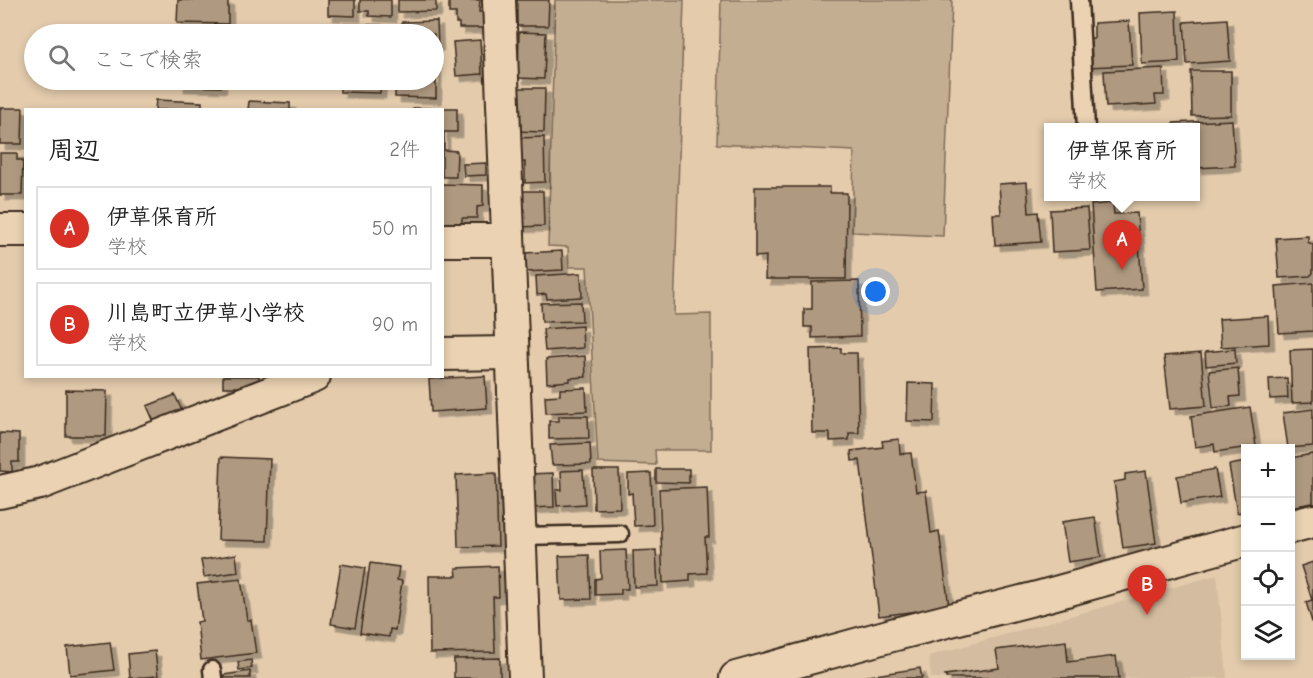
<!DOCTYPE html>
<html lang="ja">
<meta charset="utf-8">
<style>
body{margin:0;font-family:"Comic Neue","Klee One",sans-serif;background:#f6f6f6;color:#222}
.controls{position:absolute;right:18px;bottom:18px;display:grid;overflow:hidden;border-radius:0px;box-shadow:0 3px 9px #0003}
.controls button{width:54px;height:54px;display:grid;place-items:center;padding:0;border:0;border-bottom:2px solid #e0e0e0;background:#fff;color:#222;font:30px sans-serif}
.you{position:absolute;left:876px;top:292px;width:21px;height:21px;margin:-15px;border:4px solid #fff;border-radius:50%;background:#1a73e8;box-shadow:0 0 0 9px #1a73e833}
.badge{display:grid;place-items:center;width:39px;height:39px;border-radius:50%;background:#d93025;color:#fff;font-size:20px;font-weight:700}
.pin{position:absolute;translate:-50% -50px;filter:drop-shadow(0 2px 3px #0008)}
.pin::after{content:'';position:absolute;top:32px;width:21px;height:18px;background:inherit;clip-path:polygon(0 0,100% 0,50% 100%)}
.popup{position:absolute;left:1044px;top:123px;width:156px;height:78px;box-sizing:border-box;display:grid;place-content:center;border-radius:0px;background:#fff;filter:drop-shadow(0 2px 4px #0005);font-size:20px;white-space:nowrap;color:#767676}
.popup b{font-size:22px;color:#222}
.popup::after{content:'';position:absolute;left:50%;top:100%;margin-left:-12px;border:12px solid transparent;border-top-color:#fff}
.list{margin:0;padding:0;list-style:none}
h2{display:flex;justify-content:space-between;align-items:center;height:78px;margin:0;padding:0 24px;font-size:26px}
h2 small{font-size:20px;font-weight:400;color:#767676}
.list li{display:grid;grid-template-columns:39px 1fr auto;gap:18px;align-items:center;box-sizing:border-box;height:84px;margin:0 12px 12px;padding:0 12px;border:2px solid #e0e0e0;border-radius:0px}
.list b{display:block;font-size:22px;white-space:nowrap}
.list p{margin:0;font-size:20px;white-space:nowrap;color:#767676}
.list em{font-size:20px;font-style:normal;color:#767676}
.icon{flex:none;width:33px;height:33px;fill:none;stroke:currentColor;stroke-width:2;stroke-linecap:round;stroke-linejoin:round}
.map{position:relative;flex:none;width:1313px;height:678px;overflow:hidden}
.search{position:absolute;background:#fff;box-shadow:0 3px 9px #0003;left:24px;top:24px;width:420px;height:66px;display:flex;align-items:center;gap:15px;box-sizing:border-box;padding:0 21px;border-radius:33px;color:#767676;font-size:22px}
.panel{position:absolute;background:#fff;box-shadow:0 3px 9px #0003;left:24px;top:108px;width:420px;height:270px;border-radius:0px}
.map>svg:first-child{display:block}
.built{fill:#d3bc9f}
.green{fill:#c4ae92;stroke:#806c58;stroke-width:1.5}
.building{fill:#af9980;stroke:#3b2a1e;stroke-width:1.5;filter:url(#shadow)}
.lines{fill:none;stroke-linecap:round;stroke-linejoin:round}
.service-casing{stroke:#3b2a1e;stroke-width:21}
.minor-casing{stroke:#3b2a1e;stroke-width:36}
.service{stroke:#ead2b2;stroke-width:16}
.minor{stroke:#ead2b2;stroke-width:32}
</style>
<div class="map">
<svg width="1313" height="678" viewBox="0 0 1313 678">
<defs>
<filter id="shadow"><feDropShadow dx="5.5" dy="5.5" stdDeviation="0" flood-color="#0004"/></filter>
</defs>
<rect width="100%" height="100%" fill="#e3cbac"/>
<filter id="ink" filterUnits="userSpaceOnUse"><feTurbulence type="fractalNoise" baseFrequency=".0167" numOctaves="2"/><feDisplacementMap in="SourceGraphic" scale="12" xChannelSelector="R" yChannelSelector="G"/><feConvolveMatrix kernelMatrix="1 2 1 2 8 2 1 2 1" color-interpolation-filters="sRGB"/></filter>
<g filter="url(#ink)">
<path class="built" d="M1217,575l10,103h-296l-2,-22z"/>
<g class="green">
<path d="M555,0h129l-10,315 37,-1v136h-56l1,15 -58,-2 -11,-196h-18l-1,-20 -20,-1z"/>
<path d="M721,0h231l-9,236 -91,-4 2,-81 -137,-7z"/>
</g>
<g class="building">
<path d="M178,0h50v24l-51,-1z"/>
<path d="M328,0h27v16l-27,-1z"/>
<path d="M360,0h31v17l-22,-1v-5h-9z"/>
<path d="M398,0h38v11l-38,1z"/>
<path d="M449,0h31l-1,12h6l-1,16h-25v-5h-3v-10h-7z"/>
<path d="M517,0h32l-1,26h-32z"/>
<path d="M1177,11l2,51 -37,2 -2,-51z"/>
<path d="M1227,19l3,42 -43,3 -3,-42z"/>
<path d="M437,21l1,24 -4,1v-12h-32v-12z"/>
<path d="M1129,21l3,44 -44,2 -1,-29h7v-15z"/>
<path d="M342,24l40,1v9h-41z"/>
<path d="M519,32l27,1 -2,46 -26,-1z"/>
<path d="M480,40l2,34 -26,2 -3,-34z"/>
<path d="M434,63h2v35l-41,-1v-17h39z"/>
<path d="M1163,68l1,27h-9l1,9 -50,3 -2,-36z"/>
<path d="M1191,71h40v44l-39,1z"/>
<path d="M179,80h42v7l-42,-1z"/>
<path d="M340,80h41l-1,13 -40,-1z"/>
<path d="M517,88h28l-1,44 -29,-1z"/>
<path d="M156,100l46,2v8h-47z"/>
<path d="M249,101l41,2v7h-42z"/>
<path d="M0,108h23l-1,36h-22z"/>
<path d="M413,108h44v24h-13v18l13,1 -1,26h-14v-67h-29z"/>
<path d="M1232,120l3,46 -39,2v-40h-23v-5z"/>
<path d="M544,137l1,45 -20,1v-21h-7v-24z"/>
<path d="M0,153h17v7h6l-1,35h-22z"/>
<path d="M486,163v12l-22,1 -1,-12z"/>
<path d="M1027,182l2,31 9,-1 3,30 -46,3 -2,-31h8l-2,-30z"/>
<path d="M442,184l41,1v21l-6,1v11h-15v8h-20z"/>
<path d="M755,187h75v6h17l-1,86h-81l1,-23 -11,1z"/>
<path d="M519,191h24l1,35 -25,1z"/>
<path d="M1113,203l1,11 23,-1 5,76 -45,3 -6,-87z"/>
<path d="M1087,208l3,42 -38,2 -2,-42z"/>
<path d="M1308,236v6l5,3v28l-3,3 -31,2 -3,-40z"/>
<path d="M562,251l1,19 -38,2 -1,-19z"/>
<path d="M581,273l1,24 -35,2 -1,-5 -9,1 -1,-19z"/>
<path d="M859,281l1,55 -48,2v-11h-8v-18h8v-27z"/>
<path d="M1313,283v48l-34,2 -3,-47z"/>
<path d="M581,302l1,19 -40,1 -1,-19z"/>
<path d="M1268,316l1,28 -48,3 -2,-28z"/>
<path d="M582,326l1,22 -38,3 -2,-22z"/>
<path d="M841,348v5h16l2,80h-10v7l-19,1v-8h-18l-2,-84z"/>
<path d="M1235,349l1,14 -30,3 -1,-14z"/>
<path d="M1313,349v53l-21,1 -2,-53z"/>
<path d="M1201,353l5,53 -36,3 -6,-53z"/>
<path d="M585,356l1,21 -16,1v3l-23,2 -1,-24z"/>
<path d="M1238,368l2,28 -10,1 1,9 -18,2 -4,-37z"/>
<rect x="223" y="376" width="36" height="11"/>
<path d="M485,376l2,32 -56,4 -2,-33z"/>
<path d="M1287,378l1,20 -18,1 -1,-20z"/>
<path d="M908,383l27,1 -1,38 -27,-1z"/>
<path d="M586,388l1,23 -41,2 -1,-17 15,-1v-6z"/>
<path d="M66,390l41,1 -1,45h-40z"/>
<path d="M175,395l8,18 -28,11 -8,-18z"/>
<path d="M1250,407l6,39 -41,6 -1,-8 -19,3 -4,-31z"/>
<path d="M1313,409v37l-25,2 -5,-35z"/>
<path d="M559,416h29l1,22 -40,1v-18h10z"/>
<path d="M0,433l19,1v28h-7v10l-12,-1z"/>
<path d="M899,439l1,15 11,-1 5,39 10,-1 5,42 8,-2 10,76 -70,9 -19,-156 -8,1 -1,-10 32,-4 -1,-6z"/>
<path d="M590,443l1,21 -39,1 -2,-20z"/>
<path d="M1313,454v49l-23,4v-49z"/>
<path d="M221,457l49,2 -3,82 -49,-1z"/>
<path d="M1246,462v49l-9,2 -8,-48z"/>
<path d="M656,469h33v14l-33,-1z"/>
<path d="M1215,469l5,28 -39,6 -4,-27z"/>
<path d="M583,470l2,34 -28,2 -1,-16h6l-1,-19z"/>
<path d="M593,470h26l1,38 -26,1z"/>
<path d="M1146,471l10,72 -33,5 -9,-66 11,-2v-6z"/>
<path d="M496,473l2,73 -40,1 -2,-72z"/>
<path d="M553,473l1,34 -24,1 -2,-34z"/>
<path d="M651,473l2,52 -19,1 -2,-33 -4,1v-20z"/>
<path d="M707,487l2,50h-4l2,36 -17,1v7l-27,2 -4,-94z"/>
<path d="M1095,517l6,40 -33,5 -6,-40z"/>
<path d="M626,550l2,39h-7v5l-26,1v-16l6,-1 -1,-27z"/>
<path d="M656,550l2,36 -24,1 -1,-36z"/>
<path d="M236,554l2,18 -34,5 -3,-17z"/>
<path d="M589,555l2,44 -30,1 -2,-44z"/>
<path d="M1313,562v60h-1l-6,-20 6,-2 -11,-34z"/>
<path d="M370,563l29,4 -2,13 5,1 -7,49 -5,-1 -1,8 -29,-4z"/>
<path d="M341,564l24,4 -10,60 -24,-4z"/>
<path d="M498,566l1,31h-6l2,55 -65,1 -1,-77h28l-1,-8z"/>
<path d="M241,579l6,41h4l5,33 -55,7 -4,-38 5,-1 -5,-37z"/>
<path d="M1066,641l2,21 48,-6 3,22h-173l-1,-3 54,-7 -3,-18z"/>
<path d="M110,642l4,28 -44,5 -3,-28z"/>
<path d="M155,651l3,25 -28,2 -2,-24z"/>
<path d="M500,658v20h-46v-19z"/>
<path d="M251,660l1,8 -13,2 -1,-8z"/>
<path d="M920,668l2,10h-59v-1z"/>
<path d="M250,671v7h-26v-3z"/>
</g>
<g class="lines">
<g class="service-casing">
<g id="service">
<path d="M1079,0l7,128"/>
<path d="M520,536l100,-2"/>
<path d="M212,670l1,8"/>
</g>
</g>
<g class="minor-casing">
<g id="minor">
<path d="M499,0l26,678"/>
<path d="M0,230h26"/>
<path d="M442,240h66"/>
<path d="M442,354l70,-1"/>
<path d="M0,492l40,-9 274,-107"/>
<path d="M1290,527l23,-6"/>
<path d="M736,678l156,-43 149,-38 205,-57"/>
</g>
</g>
<use href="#service" class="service"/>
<use href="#minor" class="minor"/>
</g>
</g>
</svg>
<div class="controls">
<button>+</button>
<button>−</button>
<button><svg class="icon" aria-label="locate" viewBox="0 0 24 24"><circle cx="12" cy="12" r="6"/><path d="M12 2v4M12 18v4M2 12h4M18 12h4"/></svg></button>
<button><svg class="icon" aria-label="layers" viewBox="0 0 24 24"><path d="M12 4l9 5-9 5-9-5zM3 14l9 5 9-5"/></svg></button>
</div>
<div class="you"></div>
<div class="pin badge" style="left:1122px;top:270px">A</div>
<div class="popup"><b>伊草保育所</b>学校</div>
<div class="pin badge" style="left:1147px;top:615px">B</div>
<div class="search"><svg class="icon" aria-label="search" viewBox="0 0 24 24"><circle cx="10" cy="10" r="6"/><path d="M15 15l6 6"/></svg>ここで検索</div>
<section class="panel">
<h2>周辺<small>2件</small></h2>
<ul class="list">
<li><span class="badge">A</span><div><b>伊草保育所</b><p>学校</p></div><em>50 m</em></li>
<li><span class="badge">B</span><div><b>川島町立伊草小学校</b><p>学校</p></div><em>90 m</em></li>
</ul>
</section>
</div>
